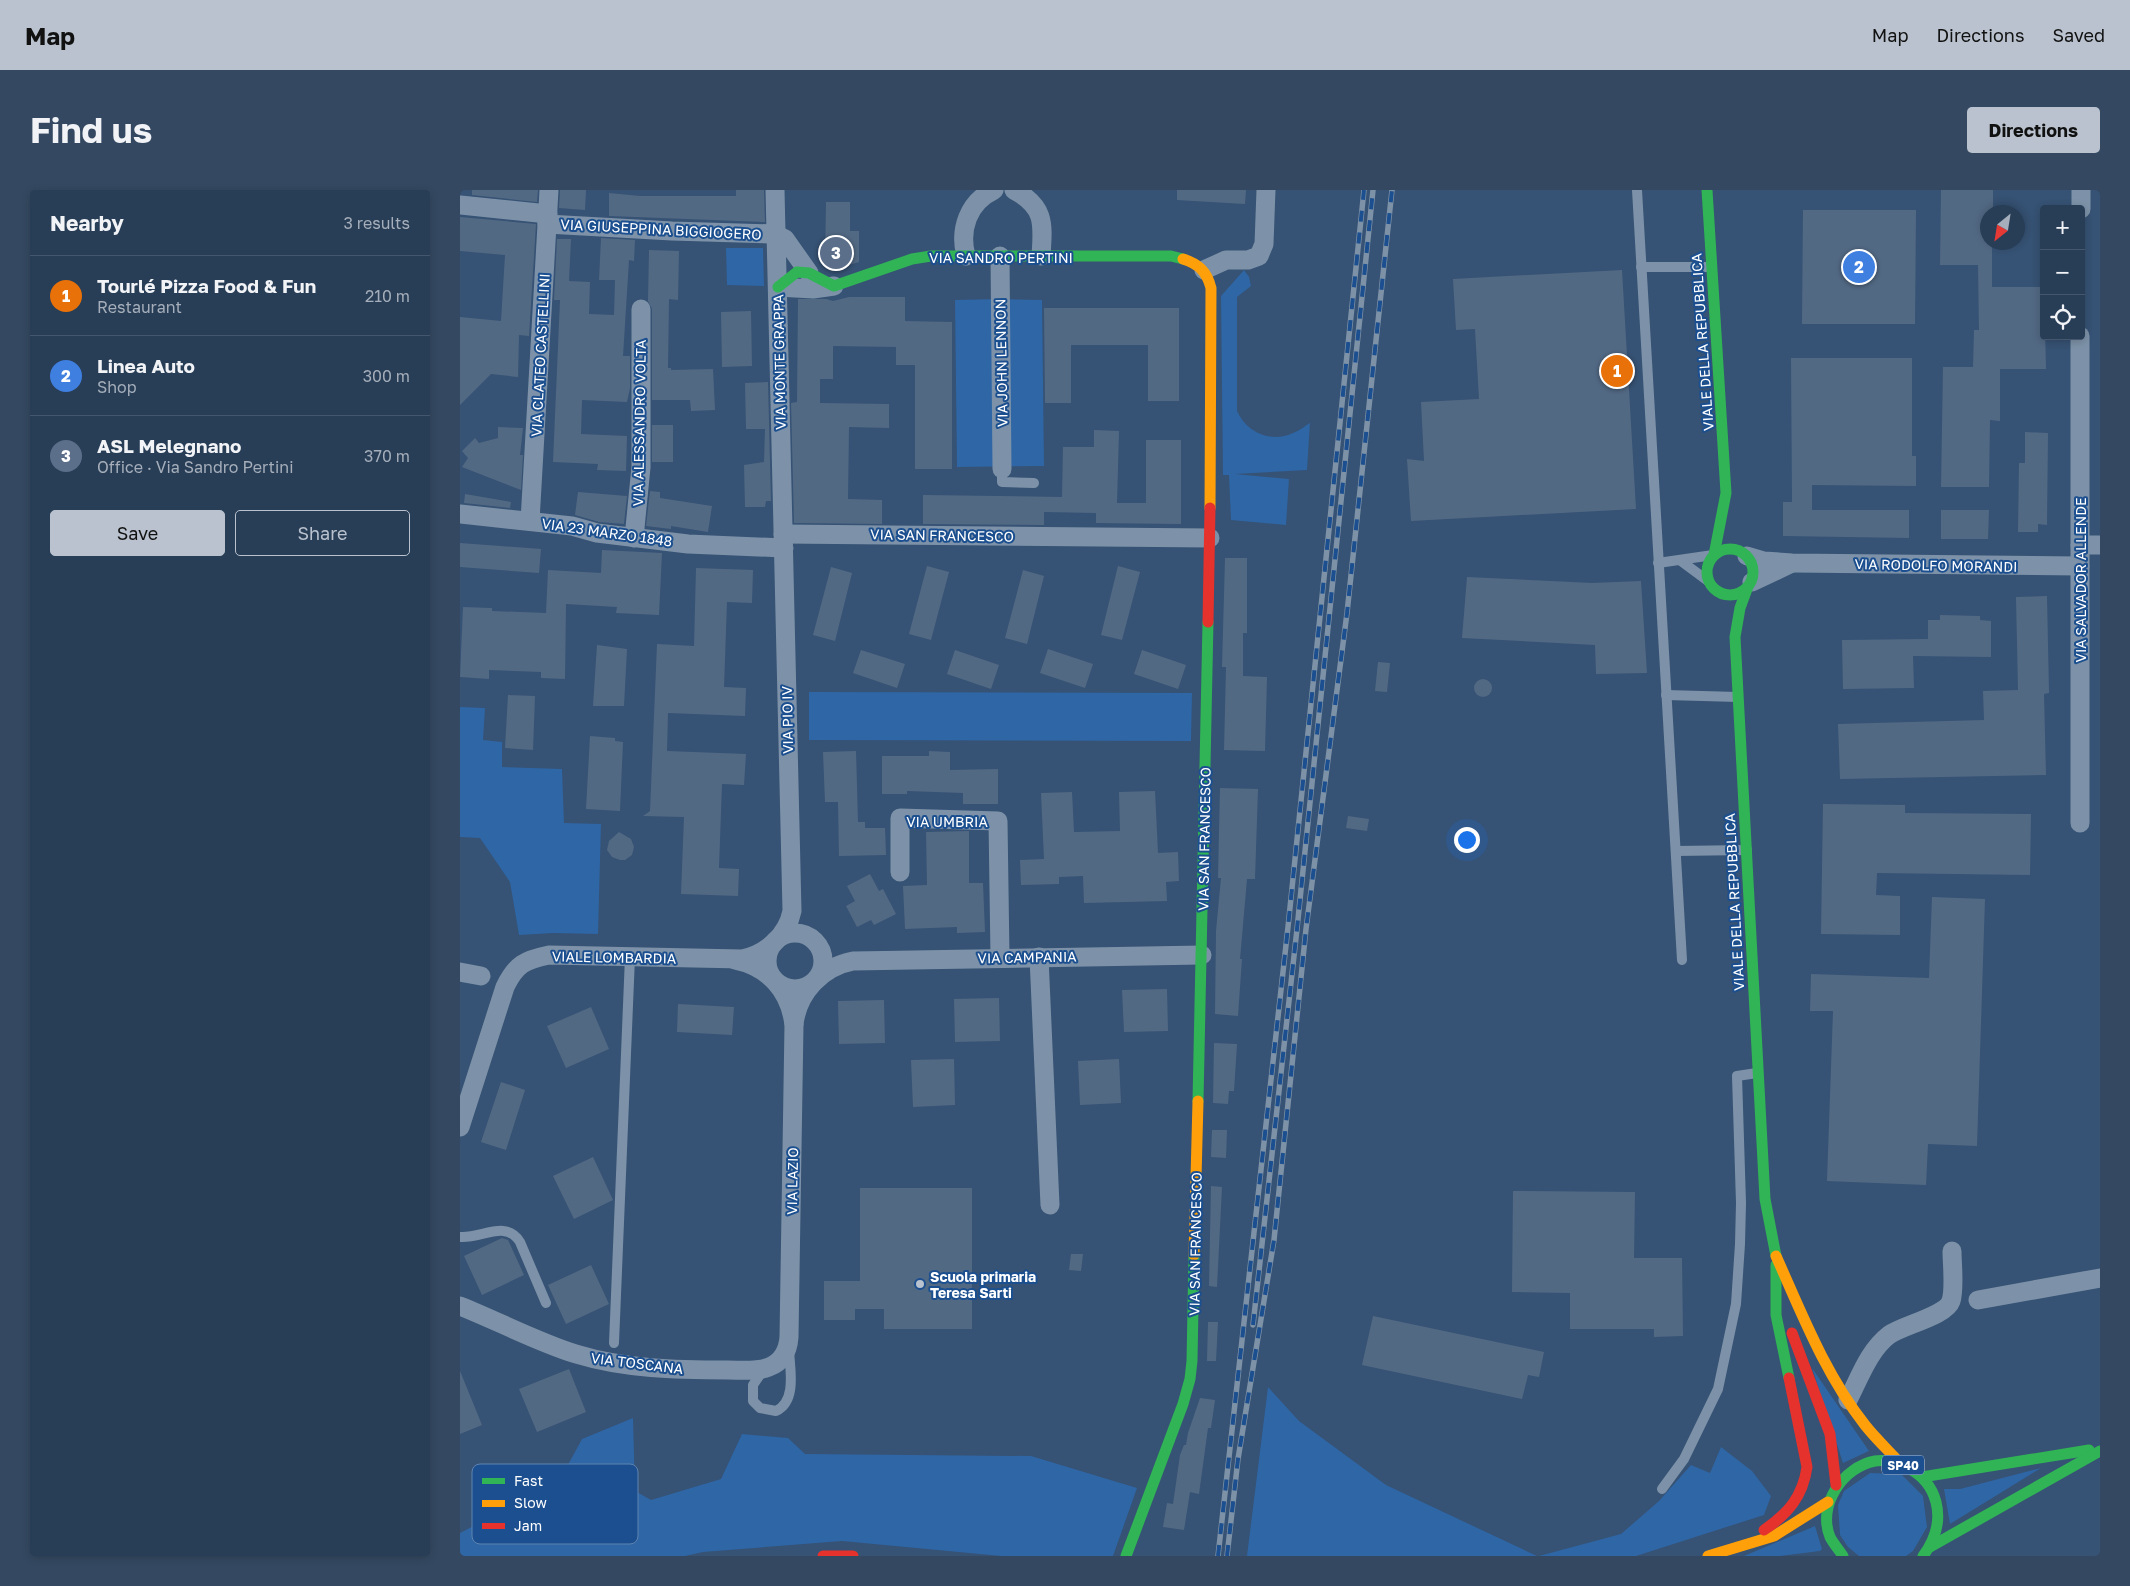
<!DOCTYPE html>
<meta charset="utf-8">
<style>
body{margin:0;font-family:"Golos Text",sans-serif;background:#344961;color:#f1f3f6}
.controls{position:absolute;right:15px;top:15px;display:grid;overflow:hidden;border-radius:5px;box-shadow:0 2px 8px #0003}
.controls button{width:45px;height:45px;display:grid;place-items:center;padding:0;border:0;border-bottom:1px solid #44576d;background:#283e57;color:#f1f3f6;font:25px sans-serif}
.compass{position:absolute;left:1520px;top:15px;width:45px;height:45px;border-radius:50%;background:#283e57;box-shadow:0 2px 8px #0003;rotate:210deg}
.you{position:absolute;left:1006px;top:649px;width:18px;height:18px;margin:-12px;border:4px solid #fff;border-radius:50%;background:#1a73e8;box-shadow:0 0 0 8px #1a73e833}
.badge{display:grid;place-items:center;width:32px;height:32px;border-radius:50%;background:#b9c2ce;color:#fff;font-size:16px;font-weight:700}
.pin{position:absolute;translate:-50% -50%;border:2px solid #fff;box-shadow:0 1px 5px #0006}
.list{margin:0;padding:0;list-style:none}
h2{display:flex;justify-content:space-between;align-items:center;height:65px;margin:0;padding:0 20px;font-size:21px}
h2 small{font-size:16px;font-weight:400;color:#a5aeba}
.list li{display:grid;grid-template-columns:32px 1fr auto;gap:15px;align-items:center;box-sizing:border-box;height:80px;padding:0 20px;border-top:1px solid #44576d}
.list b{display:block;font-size:19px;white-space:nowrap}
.list p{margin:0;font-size:16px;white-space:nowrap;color:#a5aeba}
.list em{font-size:16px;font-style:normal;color:#a5aeba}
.actions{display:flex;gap:10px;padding:15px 20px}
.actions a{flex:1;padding:11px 0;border:1px solid #b9c2ce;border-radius:5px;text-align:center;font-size:18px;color:#b9c2ce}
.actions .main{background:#b9c2ce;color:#111}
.icon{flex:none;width:28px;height:28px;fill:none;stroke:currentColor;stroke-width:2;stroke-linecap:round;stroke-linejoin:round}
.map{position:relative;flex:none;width:1640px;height:1366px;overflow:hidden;border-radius:5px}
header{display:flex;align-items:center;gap:30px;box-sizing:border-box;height:70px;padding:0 25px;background:#b9c2ce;color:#111}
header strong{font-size:24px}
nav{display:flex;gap:28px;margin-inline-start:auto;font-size:18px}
.intro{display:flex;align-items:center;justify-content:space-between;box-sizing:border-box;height:120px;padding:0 30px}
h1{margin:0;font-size:35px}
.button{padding:12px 22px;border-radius:5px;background:#b9c2ce;color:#111;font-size:18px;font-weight:700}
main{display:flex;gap:30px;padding:0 30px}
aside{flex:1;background:#283e57;border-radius:5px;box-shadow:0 2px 8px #0003}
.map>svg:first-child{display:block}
.green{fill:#2f66a5}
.building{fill:#526984}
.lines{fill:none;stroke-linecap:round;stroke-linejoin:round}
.lane{stroke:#7d92a8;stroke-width:10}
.street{stroke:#7d92a8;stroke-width:19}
.fast{stroke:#30b455;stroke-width:11}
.slow{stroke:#ff9f0a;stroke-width:11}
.jam{stroke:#e5322d;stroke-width:11}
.rail-casing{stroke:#7e92a7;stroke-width:5.5}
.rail{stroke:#1b4f8f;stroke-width:4;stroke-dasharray:11;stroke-linecap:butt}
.poi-dot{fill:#b9c2ce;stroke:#1b4f8f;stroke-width:2}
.labels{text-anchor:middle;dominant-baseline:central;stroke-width:4;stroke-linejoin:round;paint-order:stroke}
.shield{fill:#1b4f8f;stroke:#bbcadd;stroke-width:1}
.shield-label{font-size:12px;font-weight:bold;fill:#fff}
.street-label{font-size:14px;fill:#fff;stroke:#1b4f8f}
.poi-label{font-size:14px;font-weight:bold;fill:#fff;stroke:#1b4f8f;text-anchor:start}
.key{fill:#1b4f8f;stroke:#5f84b1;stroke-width:1}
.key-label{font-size:14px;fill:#fff}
</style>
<header>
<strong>Map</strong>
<nav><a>Map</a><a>Directions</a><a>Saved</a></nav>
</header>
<div class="intro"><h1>Find us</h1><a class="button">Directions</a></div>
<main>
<aside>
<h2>Nearby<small>3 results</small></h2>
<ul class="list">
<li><span class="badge" style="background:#e8710a">1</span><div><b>Tourlé Pizza Food &amp; Fun</b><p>Restaurant</p></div><em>210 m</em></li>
<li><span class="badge" style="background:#3f7fe0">2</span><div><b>Linea Auto</b><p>Shop</p></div><em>300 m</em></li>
<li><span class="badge" style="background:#5c6f8a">3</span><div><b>ASL Melegnano</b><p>Office · Via Sandro Pertini</p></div><em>370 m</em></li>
</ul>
<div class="actions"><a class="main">Save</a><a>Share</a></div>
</aside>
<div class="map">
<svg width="1640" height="1366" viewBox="0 0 1640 1366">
<rect width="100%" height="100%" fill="#365274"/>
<g class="green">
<path d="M266,58h37l1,38 -37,-1z"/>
<path d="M784,80l5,7 2,9 -14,11v114c10,22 34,32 56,22 6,-2 12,-7 17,-10l-3,47 -72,4 54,5 -3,46 -55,-5 -2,-45h-6l-2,-179z"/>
<path d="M540,109l42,1 2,166 -87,1 -2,-167z"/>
<path d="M349,502l383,1 -1,48 -382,-1z"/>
<path d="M0,517l25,1 -2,32 19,2v25l60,2 2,54 37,1 -3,110 -45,-1 -34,2 -9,-53 -30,-44 -20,-1z"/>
<path d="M1352,1178l57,83 -26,12z"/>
<path d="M808,1197l31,34 87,64 151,71h-290z"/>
<path d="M173,1228l2,73 16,9 70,-21 21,-45 46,4 17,16 226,2 106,32 -24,68h-112l-159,-15 -139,11 -18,4h-225v-23l90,-47 19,-23 13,-24z"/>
<path d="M1261,1257l31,24 19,25 -7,19 -128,41h-97l82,-22 38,-33 32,-36 19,8z"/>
<path d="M1581,1278l-91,56 -6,-35h16z"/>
<path d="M1410,1283l31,1 22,22 4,31 -14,24 -7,5h-47l-11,-9 -8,-12 -2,-30 6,-14z"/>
<path d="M1355,1336l7,23 -2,2 -40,5h-36z"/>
</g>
<g class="building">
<path d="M12,0h66l-1,12 -65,-7z"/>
<path d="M100,0h26l-1,20 -26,-2z"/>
<path d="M276,0h28l1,32 -156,-6v-23l31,3h96z"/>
<path d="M717,0h69l-1,14 -68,-4z"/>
<path d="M1481,0h52v22h-5v30h4v45h52l2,82h-46v52l-10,-1 -1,67h-48l2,-120h30l1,-37h5l-1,-65h-38z"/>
<path d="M366,12h24v29h9v31l-10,3h-24z"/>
<path d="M1343,20h113l-1,114h-113z"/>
<path d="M0,27l76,7 -7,112 -10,-1 -1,42 -27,-3 -31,31v-88l41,4 4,-66 -45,-4z"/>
<path d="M141,48l34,2 -1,21 -5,-1 -6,96h7v32l-3,14 -45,-2 -1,34 46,2 -1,35 -29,-1 1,-6 -45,-2 7,-162h-6l3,-61h14l-2,42 21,1 -1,32 25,1 1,-35h-16z"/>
<path d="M189,60l30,1 -1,49 -9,-1 -1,69h3v2l42,-1 2,41 -24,1 -1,-11h-38v-91l-4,-8z"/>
<path d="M1162,80l14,239 -225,12 -4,-62 17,2 -3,-59 58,-3 -4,-70 -19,1 -3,-51z"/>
<path d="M389,107h56v24l47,1v147h-37v-104h-19v-18l-63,-1v33h-13v24l69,1v24l-40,-1 -1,72 34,1v24l-88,-1 -3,-120 6,-1 1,-103h28l7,2z"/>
<path d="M584,118h135v93h-31v-56h-77v58h-26z"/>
<path d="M291,121l1,55 -30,1 -1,-55z"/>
<path d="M1331,168h121v98h4v30l-104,-1v25h97v28l-126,-2v-34h9z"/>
<path d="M308,192l3,119h-5l-1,6h-20l-1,-42 20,-3 1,-33h-19l-1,-46z"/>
<rect x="192" y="235" width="21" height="37"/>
<path d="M38,237l25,1 -3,27h3l-2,35 -59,-23 6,-9 -6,-7 13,-13 4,5 19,-5z"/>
<path d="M634,240l25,1 -2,72h29v-63h35v84l-85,-1v-10l-52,-1v13l-121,-1v-29l139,2 1,-50h31z"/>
<path d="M1565,242l23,1 -1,92 -9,-1v8h-20l1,-69h6z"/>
<path d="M190,301l10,1v6l52,8 -4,26 -37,-6v3l-25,-3z"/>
<path d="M118,302l49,4 -3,28 -25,-2 -24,-7z"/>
<path d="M5,304l46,8 -1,6 -46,-5z"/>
<path d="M1481,320h48l-1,29h-47z"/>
<path d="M0,353l81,6 -2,24 -79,-6z"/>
<path d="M142,360l60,3 -3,62 -43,-2 1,-6 -51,-3 -1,75 -24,-1v-6l-52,-2v9l-29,-2 3,-70 29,1v3l54,2 2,-43 53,3z"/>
<path d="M765,368h22v75h-4v43l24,1 -2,74 -41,-1 2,-83h-4z"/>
<path d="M467,376l22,6 -18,68 -22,-6z"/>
<path d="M658,376l22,6 -18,68 -21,-5z"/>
<path d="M371,377l21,6 -17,68 -22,-6z"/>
<path d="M236,378l57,2 -1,33 -25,-1 -3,85 22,1 -1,28 -77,-3 -1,38 79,3 -2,31 -22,-1 -3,84 20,1 -1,27 -57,-2 3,-77 -41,-1 7,-5 7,-167 37,2z"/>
<path d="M563,380l21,6 -17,68 -22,-6z"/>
<path d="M1007,387l125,6 49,-2 6,92 -51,1 -1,-29 -133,-7z"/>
<path d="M1587,406l2,97 -5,1 2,81 -206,4 -2,-55 146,-4 -1,-29 35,-1 -2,-93z"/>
<path d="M1480,425l40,1v4l11,1v36l-78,-1 1,32 -71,1 -1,-49 86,-1v-19h12z"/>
<path d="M137,455l30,4 -3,57h-31z"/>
<path d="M588,459l45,15 -8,24 -45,-15z"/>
<path d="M401,460l44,14 -8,24 -44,-15z"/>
<path d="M495,460l44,15 -8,24 -44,-15z"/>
<path d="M682,460l44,15 -8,24 -44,-15z"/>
<path d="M918,472l12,1 -3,29 -12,-1z"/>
<circle cx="1023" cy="498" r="9"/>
<path d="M48,505l27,1 -2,54 -28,-2z"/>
<path d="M130,546l25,2v3l8,1 -3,69 -34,-2z"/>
<path d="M396,561l2,71h7v6h20l1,27 -47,1 -1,-54h-13l-2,-50z"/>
<path d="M469,561l21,1v18l48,-1v35h-35v-11l-56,-2v3h-25v-38h47z"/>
<path d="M760,598l38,1 -3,90h-8l-7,80h2l-4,57 -23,-2 1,-83 5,-53h-3z"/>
<path d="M695,601l3,62 20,-1 1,29 -13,1 1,19 -83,2 -1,-27 -24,1v7l-38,1 -1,-25 24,-1 -3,-66 31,-1 2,40 46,-1 -1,-39z"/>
<path d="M1363,614l82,1v8l126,1 -1,61 -153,-2 -1,22 24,1v39l-79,-1z"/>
<path d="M888,626l21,3 -2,12 -21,-3z"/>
<path d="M509,641v52h14l2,49 -28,1v-6l-52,2 -2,-43 24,-1 -1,-53z"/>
<path d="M159,642l12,7 3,8 -2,8 -7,5h-5l-8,-3 -5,-7 2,-9z"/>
<path d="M410,684l9,17 4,-2 13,25 -22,11 -3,-5 -14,7 -11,-21 9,-5 -8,-15z"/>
<path d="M1472,707l53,2 -8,247 -49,-2 -2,41 -99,-4 6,-170h-23l1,-37 118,4z"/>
<path d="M707,799l1,42 -44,1 -2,-42z"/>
<path d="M539,808l1,43 -45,1 -1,-43z"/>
<path d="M424,810l1,43 -46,1 -1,-43z"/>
<path d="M218,814l56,3 -2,28 -55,-3z"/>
<path d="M131,817l18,42 -43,19 -19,-42z"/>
<path d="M754,853l23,1 -3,47h-5l-1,13 -15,-1z"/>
<path d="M494,869l1,46 -42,2 -2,-47z"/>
<path d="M659,869l2,44 -41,2 -2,-44z"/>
<path d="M41,892l24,8 -19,60 -25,-8z"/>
<path d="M752,940h15l-1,28 -15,-1z"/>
<path d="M133,967l20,43 -39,19 -21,-43z"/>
<path d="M751,996l11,1 -5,100 -8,-1z"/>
<path d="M400,998h112v141h-88v-20h-29v11h-31v-39h36z"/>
<path d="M1053,1001l122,1 -1,66h48l1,78 -29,1v-8h-84v-36l-58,-1z"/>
<path d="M42,1048l6,2 16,35 -42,20 -18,-39z"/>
<path d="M611,1064h12l-2,17 -12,-1z"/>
<path d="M131,1075l18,39 -43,20 -18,-39z"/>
<path d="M913,1126l171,36 -5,25 -11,-2 -6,24 -160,-34z"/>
<path d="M748,1132h10l-2,39h-9z"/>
<path d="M109,1179l17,43 -49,20 -18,-43z"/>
<path d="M0,1181l22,54 -22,9z"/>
<path d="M740,1208l15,2 -4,28h-3l-9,66 -9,-2 -6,38 -21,-3 4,-24 6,1 7,-49 4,-10h2l2,-12z"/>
</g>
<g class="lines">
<g class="lane">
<path d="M1177,0l45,770"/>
<path d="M1181,77h71"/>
<path d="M542,279v13l32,1"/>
<path d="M1221,371l27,20"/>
<path d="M1198,373l55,-8"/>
<path d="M1206,505l72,2"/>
<path d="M1216,661l71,-1"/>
<path d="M0,1047c21,2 46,-18 60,5l26,61"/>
<path d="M154,1153l16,-386"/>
<path d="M304,1179l-11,16v16l7,7 16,3c21,-10 14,-42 13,-60"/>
<path d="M1202,1299l22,-30 34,-70 18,-85 4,-60 1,-41 -4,-127 20,-3"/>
</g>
<g class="street">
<path d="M554,0c32,17 29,35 27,66"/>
<path d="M0,15l88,9"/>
<path d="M1621,19v-19"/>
<path d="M87,34l125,7 103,3 10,5 24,34"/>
<path d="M506,66c-7,-26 2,-54 28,-66"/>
<path d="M540,66l2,213"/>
<path d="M744,80l22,-10h22l11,-4 5,-12 2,-54"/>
<path d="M318,97l35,2 21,-3"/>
<path d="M0,324l112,12 25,7 91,11 96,4"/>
<path d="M70,331l19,-331"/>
<path d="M323,344l427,4"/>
<path d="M174,348l7,-71v-158"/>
<path d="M1620,355h20"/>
<path d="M1287,366l17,5 28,2 288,3"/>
<path d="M1292,392l38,-18"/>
<path d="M1620,633v-487"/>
<path d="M440,682v-54l98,3 2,136"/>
<circle cx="335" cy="771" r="28"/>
<path d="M579,767l11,248"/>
<path d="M0,782l21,4"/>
<path d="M334,834c4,-32 28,-57 59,-63l349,-6"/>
<path d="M0,937l45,-140c11,-23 20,-27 44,-32l193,4c24,-5 45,-23 50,-48l-17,-721"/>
<path d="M1518,1110l122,-22"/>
<path d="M0,1116c38,15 77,36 116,48 49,15 101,16 152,16 13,0 29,2 41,-3 13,-5 19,-16 20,-30l5,-312c-4,-34 -25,-58 -59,-65"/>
<path d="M1388,1210c11,-21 21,-50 41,-65 14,-10 57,-19 62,-34 4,-12 1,-37 1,-50"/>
</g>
<g class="fast">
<path d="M1247,0l19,303 -12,62"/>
<path d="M318,97l19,-15 12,1 25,13 78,-27 19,-3h240l12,3"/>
<circle cx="1270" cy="382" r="23"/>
<path d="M1287,399l-7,19 -5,29 30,562 11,57"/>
<path d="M738,911l10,-479"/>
<path d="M1316,1075v50l13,63"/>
<path d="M1462,1287l167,-27"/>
<path d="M1470,1357l170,-96"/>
<path d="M666,1366l57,-152 7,-25 2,-18 2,-106"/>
<path d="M1383,1366c-4,-6 -10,-13 -13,-19 -13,-32 13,-70 45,-76 11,-2 23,2 33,7 14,7 24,19 28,34 5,20 -1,38 -13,54"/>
</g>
<g class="slow">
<path d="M723,69c16,5 24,13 28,29l-1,220"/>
<path d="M734,1065l4,-154"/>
<path d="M1316,1066c26,58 49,118 89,169 11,14 24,26 36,39"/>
<path d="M1248,1366l66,-20 54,-34"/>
</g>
<g class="jam">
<path d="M748,432l2,-114"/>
<path d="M1332,1143l38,101 6,51"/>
<path d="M1304,1340c24,-16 39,-34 43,-63l-18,-89"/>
<path d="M363,1366h30"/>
</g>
<g class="rail-casing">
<g id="rail">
<path d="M793,1135l44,-396 76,-739"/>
<path d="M758,1366l70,-629 76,-737"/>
<path d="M767,1366l11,-97 36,-219 32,-311 41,-316 45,-423"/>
</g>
</g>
<use href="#rail" class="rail"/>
</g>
<circle class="poi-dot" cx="460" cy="1094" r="5"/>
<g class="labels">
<rect class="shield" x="1422" y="1265.5" width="42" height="19" rx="4"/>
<g class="shield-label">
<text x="1443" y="1275">SP40</text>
</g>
<g class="street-label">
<text transform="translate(201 39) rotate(3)">VIA GIUSEPPINA BIGGIOGERO</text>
<text x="541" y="67">VIA SANDRO PERTINI</text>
<text transform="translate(1242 152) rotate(-94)">VIALE DELLA REPUBBLICA</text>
<text transform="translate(80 165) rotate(-87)">VIA CLATEO CASTELLINI</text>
<text transform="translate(319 172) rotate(-91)">VIA MONTE GRAPPA</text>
<text transform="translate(541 173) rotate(-91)">VIA JOHN LENNON</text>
<text transform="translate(179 233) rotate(-89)">VIA ALESSANDRO VOLTA</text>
<text transform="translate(147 342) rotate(8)">VIA 23 MARZO 1848</text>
<text transform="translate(482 345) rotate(1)">VIA SAN FRANCESCO</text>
<text transform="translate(1476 375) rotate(1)">VIA RODOLFO MORANDI</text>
<text transform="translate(1620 390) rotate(-90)">VIA SALVADOR ALLENDE</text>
<text transform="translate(327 530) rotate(-91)">VIA PIO IV</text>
<text x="487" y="631">VIA UMBRIA</text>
<text transform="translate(744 649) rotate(-89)">VIA SAN FRANCESCO</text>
<text transform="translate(1274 712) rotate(-93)">VIALE DELLA REPUBBLICA</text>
<text transform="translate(154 767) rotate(1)">VIALE LOMBARDIA</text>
<text transform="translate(567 767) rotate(-1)">VIA CAMPANIA</text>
<text transform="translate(332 991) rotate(-89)">VIA LAZIO</text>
<text transform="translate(735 1054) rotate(-89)">VIA SAN FRANCESCO</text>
<text transform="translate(177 1173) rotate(7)">VIA TOSCANA</text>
</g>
<g class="poi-label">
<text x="470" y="1086">Scuola primaria<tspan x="470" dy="16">Teresa Sarti</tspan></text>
</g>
</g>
<rect x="12" y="1274" width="166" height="80" rx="8" class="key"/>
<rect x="22" y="1288" width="23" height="6" fill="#30b455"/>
<rect x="22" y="1310" width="23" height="7" fill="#ff9f0a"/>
<rect x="22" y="1333" width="23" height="6" fill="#e5322d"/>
<g class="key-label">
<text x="54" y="1296">Fast</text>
<text x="54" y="1318">Slow</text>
<text x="54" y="1341">Jam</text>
</g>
</svg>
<div class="controls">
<button>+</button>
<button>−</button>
<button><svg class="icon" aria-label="locate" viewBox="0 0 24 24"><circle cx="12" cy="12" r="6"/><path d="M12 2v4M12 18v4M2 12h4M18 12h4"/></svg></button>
</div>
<svg class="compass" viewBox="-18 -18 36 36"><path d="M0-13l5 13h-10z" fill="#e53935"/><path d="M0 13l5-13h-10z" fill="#a5aeba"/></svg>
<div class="you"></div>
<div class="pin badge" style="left:1157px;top:181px;background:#e8710a">1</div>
<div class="pin badge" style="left:1399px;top:77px;background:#3f7fe0">2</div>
<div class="pin badge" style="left:376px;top:63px;background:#5c6f8a">3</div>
</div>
</main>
